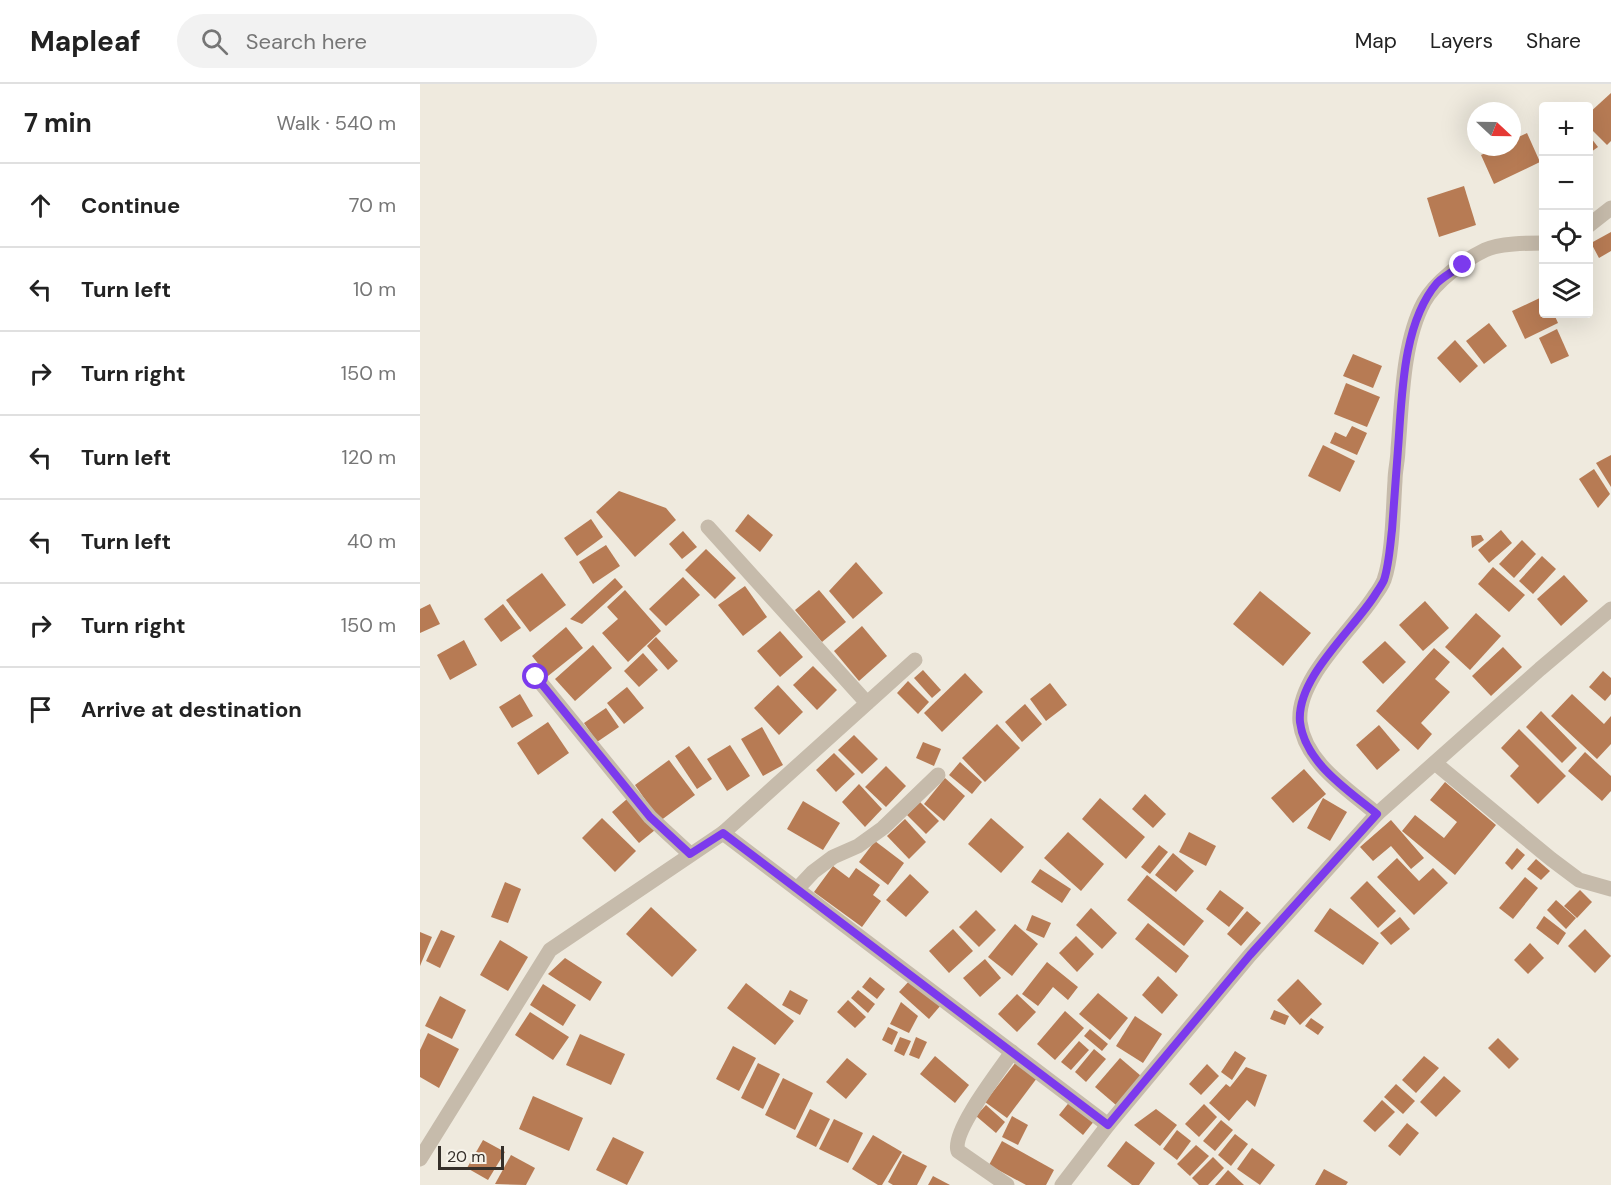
<!DOCTYPE html>
<meta charset="utf-8">
<style>
body{margin:0;font-family:"DM Sans",sans-serif;background:#f2f2f2;color:#222}
.controls{position:absolute;right:18px;top:18px;display:grid;overflow:hidden;border-radius:6px;box-shadow:0 6px 24px #0002}
.controls button{width:54px;height:54px;display:grid;place-items:center;padding:0;border:0;border-bottom:2px solid #e0e0e0;background:#fff;color:#222;font:30px sans-serif}
.compass{position:absolute;left:1047px;top:18px;width:54px;height:54px;border-radius:50%;background:#fff;box-shadow:0 6px 24px #0002;rotate:112deg}
.scale{position:absolute;left:18px;bottom:15px;width:66px;box-sizing:border-box;padding-left:6px;border:3px solid #352f29;border-top:0;font-size:16px;line-height:21px;white-space:nowrap;color:#352f29;-webkit-text-stroke:4px #f7f3ea;paint-order:stroke}
.stop{position:absolute;width:18px;height:18px;margin:-14px;border:4px solid #7c3aed;border-radius:50%;background:#fff}
.stop.end{background:#7c3aed;border-color:#fff;box-shadow:0 2px 6px #0008}
.list{margin:0;padding:0;list-style:none}
h2{display:flex;justify-content:space-between;align-items:center;height:78px;margin:0;padding:0 24px;font-size:26px}
h2 small{font-size:20px;font-weight:400;color:#767676}
.list li{display:grid;grid-template-columns:39px 1fr auto;gap:18px;align-items:center;box-sizing:border-box;height:84px;padding:0 24px;border-top:2px solid #e0e0e0}
.list b{display:block;font-size:22px;white-space:nowrap}
.list em{font-size:20px;font-style:normal;color:#767676}
.icon{flex:none;width:33px;height:33px;fill:none;stroke:currentColor;stroke-width:2;stroke-linecap:round;stroke-linejoin:round}
.map{position:relative;flex:none;width:1191px;height:1101px;overflow:hidden}
header{display:flex;align-items:center;gap:36px;box-sizing:border-box;height:84px;padding:0 30px;background:#fff;border-bottom:2px solid #e0e0e0}
header strong{font-size:28px}
nav{display:flex;gap:33px;margin-inline-start:auto;font-size:21px}
.search{width:420px;height:54px;background:#f2f2f2;display:flex;align-items:center;gap:15px;box-sizing:border-box;padding:0 21px;border-radius:33px;color:#767676;font-size:22px}
main{display:flex}
aside{flex:1;background:#fff}
.map>svg:first-child{display:block}
.building{fill:#b77b54}
.lines{fill:none;stroke-linecap:round;stroke-linejoin:round}
.minor{stroke:#c6bbab;stroke-width:15}
.tertiary{stroke:#c6bbab;stroke-width:15}
.route{stroke:#7c3aed;stroke-width:8}
</style>
<header>
<strong>Mapleaf</strong>
<div class="search"><svg class="icon" aria-label="search" viewBox="0 0 24 24"><circle cx="10" cy="10" r="6"/><path d="M15 15l6 6"/></svg>Search here</div>
<nav><a>Map</a><a>Layers</a><a>Share</a></nav>
</header>
<main>
<aside>
<h2>7 min<small>Walk · 540 m</small></h2>
<ul class="list">
<li><svg class="icon" aria-label="ahead" viewBox="0 0 24 24"><path d="M12 20V5M6 11l6-6 6 6"/></svg><div><b>Continue</b></div><em>70 m</em></li>
<li><svg class="icon" aria-label="left" viewBox="0 0 24 24"><path d="M17 20v-9H6M10 6l-5 5 5 5"/></svg><div><b>Turn left</b></div><em>10 m</em></li>
<li><svg class="icon" aria-label="right" viewBox="0 0 24 24"><path d="M7 20v-9h11M14 6l5 5-5 5"/></svg><div><b>Turn right</b></div><em>150 m</em></li>
<li><svg class="icon" aria-label="left" viewBox="0 0 24 24"><path d="M17 20v-9H6M10 6l-5 5 5 5"/></svg><div><b>Turn left</b></div><em>120 m</em></li>
<li><svg class="icon" aria-label="left" viewBox="0 0 24 24"><path d="M17 20v-9H6M10 6l-5 5 5 5"/></svg><div><b>Turn left</b></div><em>40 m</em></li>
<li><svg class="icon" aria-label="right" viewBox="0 0 24 24"><path d="M7 20v-9h11M14 6l5 5-5 5"/></svg><div><b>Turn right</b></div><em>150 m</em></li>
<li><svg class="icon" aria-label="arrive" viewBox="0 0 24 24"><path d="M6 21V4h12l-3 4 3 4H6"/></svg><div><b>Arrive at destination</b></div></li>
</ul>
</aside>
<div class="map">
<svg width="1191" height="1101" viewBox="0 0 1191 1101">
<rect width="100%" height="100%" fill="#efeade"/>
<g class="building">
<path d="M1191,9v48l-4,4 -19,-19v-12z"/>
<path d="M1107,49l13,29 -46,22 -13,-29 17,-8h14v-7z"/>
<path d="M1168,50l10,13 -7,5 -3,-3z"/>
<path d="M1044,102l12,39 -37,12 -12,-39z"/>
<path d="M1191,148v19l-12,7 -8,-15z"/>
<path d="M1124,212v18h10l4,9 -33,16 -13,-28z"/>
<path d="M1069,239l18,23 -23,18 -18,-23z"/>
<path d="M1137,245l12,27 -18,8 -12,-26z"/>
<path d="M1035,256l23,26 -18,17 -23,-25z"/>
<path d="M933,270l29,12 -9,22 -30,-12z"/>
<path d="M926,299l34,14 -13,30 -33,-13z"/>
<path d="M932,342l15,7 -10,22 -27,-12 5,-11 11,5z"/>
<path d="M903,361l32,16 -15,31 -32,-16z"/>
<path d="M1191,371v32l-15,-24z"/>
<path d="M1174,385l16,25 -12,14 -19,-29z"/>
<path d="M199,407l47,17 10,12 -41,37 -39,-45z"/>
<path d="M328,430l25,21 -13,17 -25,-21z"/>
<path d="M171,435l12,18 -26,19 -13,-18z"/>
<path d="M1081,446l11,13 -23,20 -11,-13z"/>
<path d="M263,447l14,16 -15,12 -13,-15z"/>
<path d="M1061,451l3,5 -12,8 -1,-12z"/>
<path d="M1102,456l14,14 -22,24 -15,-14z"/>
<path d="M186,461l14,21 -27,18 -14,-22z"/>
<path d="M286,465l30,29 -21,21 -30,-29z"/>
<path d="M1122,472l14,13 -23,25 -14,-13z"/>
<path d="M436,478l27,31 -30,26 -24,-28z"/>
<path d="M1073,483l32,28 -16,17 -31,-28z"/>
<path d="M122,489l24,32 -36,27 -24,-32z"/>
<path d="M1144,491l24,26 -27,25 -24,-27z"/>
<path d="M263,493l17,18 -34,31 -17,-17z"/>
<path d="M195,494l8,9 -41,37 -12,-5z"/>
<path d="M325,502l22,31 -24,19 -25,-31z"/>
<path d="M205,506l36,41 -33,31 -26,-29 16,-14 -11,-12z"/>
<path d="M399,506l27,32 -24,20 -27,-32z"/>
<path d="M840,507l51,42 -28,33 -50,-42z"/>
<path d="M1005,517l24,27 -26,23 -24,-26z"/>
<path d="M10,520l10,20 -20,9v-24z"/>
<path d="M83,520l18,24 -20,14 -17,-23z"/>
<path d="M1056,529l25,23 -31,34 -25,-23z"/>
<path d="M442,542l25,30 -28,25 -25,-30z"/>
<path d="M146,543l17,21 -35,28 -16,-20z"/>
<path d="M360,547l23,26 -23,20 -23,-26z"/>
<path d="M236,553l22,24 -10,9 -21,-24z"/>
<path d="M44,556l13,25 -27,15 -13,-25z"/>
<path d="M965,557l21,21 -23,22 -21,-22z"/>
<path d="M173,561l19,23 -37,33 -20,-22z"/>
<path d="M1083,563l19,20 -31,29 -19,-20z"/>
<path d="M1014,564l16,14 -15,17 15,13 -29,31 11,11 -14,16 -42,-39z"/>
<path d="M223,569l15,17 -19,17 -15,-16z"/>
<path d="M393,582l24,24 -20,20 -24,-25z"/>
<path d="M503,586l18,20 -9,8 -18,-20z"/>
<path d="M1183,587l8,7v16l-6,7 -16,-14z"/>
<path d="M545,589l18,19 -41,40 -18,-19z"/>
<path d="M488,597l21,21 -11,12 -21,-21z"/>
<path d="M630,599l17,22 -21,16 -16,-22z"/>
<path d="M358,601l25,27 -24,23 -25,-27z"/>
<path d="M207,603l17,21 -20,16 -17,-21z"/>
<path d="M100,610l13,22 -21,12 -13,-21z"/>
<path d="M1152,610l32,30 7,-8v28l-14,15 -46,-43z"/>
<path d="M605,620l17,20 -20,18 -17,-20z"/>
<path d="M186,624l13,19 -22,15 -13,-19z"/>
<path d="M1121,627l36,37 -15,15 -36,-36z"/>
<path d="M128,638l21,31 -31,22 -21,-32z"/>
<path d="M577,640l23,24 -35,34 -23,-24z"/>
<path d="M959,641l21,25 -23,20 -21,-25z"/>
<path d="M342,643l21,38 -20,11 -22,-37z"/>
<path d="M1099,645l47,47 -28,28 -28,-28 9,-10 -18,-18z"/>
<path d="M434,651l24,24 -16,15 -24,-24z"/>
<path d="M503,658l18,7 -7,17 -18,-8z"/>
<path d="M310,661l20,31 -23,15 -20,-32z"/>
<path d="M269,662l23,33 -15,10 -22,-33z"/>
<path d="M1165,668l26,24v15l-9,10 -34,-30z"/>
<path d="M414,669l21,21 -19,18 -20,-22z"/>
<path d="M249,676l26,35 -35,26 -25,-36z"/>
<path d="M540,678l22,20 -10,12 -23,-19z"/>
<path d="M466,682l20,20 -20,21 -21,-20z"/>
<path d="M884,685l22,25 -33,29 -22,-25z"/>
<path d="M525,694l20,18 -21,25 -20,-17z"/>
<path d="M1025,698l51,43 -41,50 -53,-44 13,-16 29,23 13,-16 -27,-22z"/>
<path d="M439,700l23,25 -17,18 -23,-25z"/>
<path d="M725,710l21,20 -13,14 -21,-19z"/>
<path d="M680,714l45,39 -19,22 -44,-40z"/>
<path d="M903,714l24,14 -17,29 -23,-13z"/>
<path d="M207,715l28,31 -16,13 -27,-31z"/>
<path d="M383,717l37,22 -17,27 -36,-21z"/>
<path d="M500,718l19,19 -13,13 -19,-19z"/>
<path d="M182,734l34,33 -21,21 -33,-34z"/>
<path d="M571,734l33,29 -23,26 -33,-29z"/>
<path d="M485,735l21,23 -17,17 -22,-23z"/>
<path d="M971,736l33,38 -13,11 -20,-23 -18,15 -13,-14z"/>
<path d="M648,748l36,32 -23,27 -37,-33z"/>
<path d="M769,748l27,14 -10,20 -27,-14z"/>
<path d="M455,757l29,22 -16,22 -29,-23z"/>
<path d="M739,761l9,7 -18,22 -9,-7z"/>
<path d="M1097,764l8,7 -13,15 -7,-7z"/>
<path d="M753,769l21,18 -18,21 -21,-17z"/>
<path d="M977,774l22,23 14,-13 15,15 -34,32 -37,-38z"/>
<path d="M1116,775l14,12 -9,9 -14,-11z"/>
<path d="M413,782l16,12 7,-10 24,17 -7,10 8,6 -19,26 -48,-35z"/>
<path d="M620,785l31,20 -9,14 -31,-21z"/>
<path d="M490,790l19,18 -23,25 -20,-17z"/>
<path d="M727,791l57,46 -20,25 -57,-46z"/>
<path d="M1105,793l13,11 -25,31 -14,-11z"/>
<path d="M947,797l29,30 -18,17 -28,-30z"/>
<path d="M85,798l16,7 -13,34 -17,-6z"/>
<path d="M800,806l24,18 -15,19 -23,-18z"/>
<path d="M1160,806l12,12 -15,16 -13,-12z"/>
<path d="M1136,816l20,18 -10,11 -19,-19z"/>
<path d="M231,823l46,43 -25,27 -46,-43z"/>
<path d="M671,824l26,25 -15,16 -26,-24z"/>
<path d="M910,824l49,35 -16,22 -49,-34z"/>
<path d="M556,826l20,20 -17,17 -20,-20z"/>
<path d="M827,827l14,12 -20,23 -14,-12z"/>
<path d="M612,831l19,8 -7,15 -18,-8z"/>
<path d="M1124,832l22,17 -8,12 -22,-17z"/>
<path d="M980,833l10,12 -19,16 -11,-12z"/>
<path d="M728,839l41,33 -13,17 -41,-34z"/>
<path d="M595,840l23,20 -26,32 -24,-19z"/>
<path d="M533,845l20,22 -24,22 -20,-22z"/>
<path d="M1165,845l26,27 -16,17 -27,-27z"/>
<path d="M21,846l14,6 -15,32 -14,-7z"/>
<path d="M0,848l12,5 -12,29z"/>
<path d="M656,852l18,18 -17,18 -18,-19z"/>
<path d="M80,856l28,17 -20,34 -28,-16z"/>
<path d="M1110,859l14,15 -16,16 -14,-14z"/>
<path d="M145,874l37,24 -12,19 -42,-27z"/>
<path d="M565,875l16,19 -21,19 -17,-19z"/>
<path d="M627,878l31,25 -10,13 -15,-13 -15,19 -16,-12z"/>
<path d="M738,892l20,19 -16,19 -20,-19z"/>
<path d="M450,893l15,12 -8,10 -15,-12z"/>
<path d="M491,895l30,26 -12,14 -30,-27z"/>
<path d="M878,895l24,25 -22,21 -23,-25z"/>
<path d="M326,899l48,38 -19,24 -48,-37z"/>
<path d="M123,900l33,21 -13,21 -33,-21z"/>
<path d="M370,906l18,10 -8,15 -18,-10z"/>
<path d="M438,906l17,14 -7,9 -17,-15z"/>
<path d="M678,909l30,25 -18,22 -31,-26z"/>
<path d="M597,910l19,18 -19,20 -19,-18z"/>
<path d="M20,912l26,14 -14,29 -27,-13z"/>
<path d="M428,916l18,17 -11,11 -18,-16z"/>
<path d="M481,918l17,14 -9,17 -19,-9z"/>
<path d="M854,926l15,6 -4,9 -15,-6z"/>
<path d="M645,927l19,17 -29,32 -18,-16z"/>
<path d="M110,928l39,25 -16,23 -38,-25z"/>
<path d="M715,932l27,18 -19,29 -27,-17z"/>
<path d="M891,934l13,9 -6,8 -13,-9z"/>
<path d="M468,943l10,5 -6,13 -10,-5z"/>
<path d="M670,945l18,15 -6,7 -18,-15z"/>
<path d="M8,949l31,16 -20,39 -19,-11v-27z"/>
<path d="M160,950l45,20 -14,31 -45,-20z"/>
<path d="M480,953l11,4 -7,15 -10,-5z"/>
<path d="M496,953l11,5 -8,17 -10,-4z"/>
<path d="M1078,954l21,21 -10,10 -21,-21z"/>
<path d="M659,957l10,9 -18,20 -10,-8z"/>
<path d="M313,962l23,12 -17,33 -23,-12z"/>
<path d="M674,965l12,10 -20,23 -11,-10z"/>
<path d="M815,967l11,7 -14,22 -11,-8z"/>
<path d="M515,972l34,29 -14,18 -35,-29z"/>
<path d="M1004,972l15,12 -23,25 -14,-13z"/>
<path d="M427,974l20,16 -21,25 -20,-17z"/>
<path d="M700,974l21,18 -25,29 -21,-18z"/>
<path d="M596,978l21,16 -30,40 -22,-16z"/>
<path d="M338,979l22,11 -17,35 -22,-11z"/>
<path d="M787,980l12,12 -18,19 -12,-11z"/>
<path d="M826,983l21,8 -12,32 -8,-7 -18,21 -20,-18 17,-19 4,3z"/>
<path d="M1024,992l17,15 -25,26 -16,-15z"/>
<path d="M363,994l30,15 -18,37 -30,-15z"/>
<path d="M976,1000l19,17 -12,13 -19,-17z"/>
<path d="M113,1012l50,22 -14,33 -50,-22z"/>
<path d="M651,1016l24,20 -12,15 -24,-20z"/>
<path d="M962,1016l13,12 -20,20 -12,-11z"/>
<path d="M784,1020l13,13 -18,20 -14,-13z"/>
<path d="M566,1021l19,17 -9,11 -20,-17z"/>
<path d="M390,1025l20,10 -14,28 -20,-10z"/>
<path d="M736,1025l21,16 -17,21 -26,-21z"/>
<path d="M592,1032l16,9 -10,20 -16,-8z"/>
<path d="M414,1035l29,14 -15,30 -29,-14z"/>
<path d="M801,1036l12,10 -18,21 -12,-10z"/>
<path d="M987,1039l12,10 -19,23 -12,-10z"/>
<path d="M757,1046l14,11 -14,19 -14,-11z"/>
<path d="M815,1050l13,10 -17,22 -13,-11z"/>
<path d="M453,1051l29,17 -20,33h-4l-26,-16z"/>
<path d="M193,1053l31,15 -17,33 -31,-15z"/>
<path d="M63,1056l22,12 -17,28 -21,-12z"/>
<path d="M582,1057l52,29 -8,15h-20l-37,-20z"/>
<path d="M706,1057l29,22 -16,22h-7l-25,-19z"/>
<path d="M776,1061l13,11 -19,20 -13,-12z"/>
<path d="M832,1064l23,17 -15,20 -23,-16z"/>
<path d="M483,1070l24,12 -10,19h-24l-5,-3z"/>
<path d="M91,1071l24,13 -9,17 -31,-1z"/>
<path d="M793,1073l11,11 -16,17h-9l-7,-7z"/>
<path d="M904,1085l24,13 -2,3h-31z"/>
<path d="M808,1086l16,15h-29z"/>
<path d="M513,1092l17,9h-22z"/>
</g>
<g class="lines">
<g class="minor">
<path d="M288,443l159,176"/>
<path d="M116,593l114,140 40,37"/>
<path d="M1015,679l116,96 28,21 32,9"/>
<path d="M303,749l192,-173"/>
<path d="M377,805l16,-17 20,-15 25,-11 25,-18 55,-53"/>
<path d="M0,1075l130,-209 173,-117 385,292"/>
<path d="M587,1101l-49,-34c-7,-19 41,-80 54,-99"/>
</g>
<g class="tertiary">
<path d="M1168,142l23,-18"/>
<path d="M957,730c-29,-25 -72,-51 -77,-92 -4,-44 53,-92 75,-127 3,-4 7,-10 9,-15 9,-26 9,-71 11,-99 0,-11 3,-21 3,-32 4,-45 4,-106 26,-147 11,-20 40,-42 61,-52 15,-7 42,-7 59,-7"/>
<path d="M642,1101l46,-60 142,-170 127,-141 163,-145 71,-60"/>
</g>
</g>
<g class="lines">
<path class="route" d="M116,593l114,140 40,37 33,-21 385,292 142,-170 127,-141c-29,-24 -72,-51 -77,-92 -4,-44 53,-92 75,-127 3,-5 7,-10 9,-15 5,-15 6,-34 8,-50 2,-27 4,-54 6,-81 4,-51 4,-125 39,-166 7,-7 18,-13 26,-18"/>
</g>
</svg>
<div class="controls">
<button>+</button>
<button>−</button>
<button><svg class="icon" aria-label="locate" viewBox="0 0 24 24"><circle cx="12" cy="12" r="6"/><path d="M12 2v4M12 18v4M2 12h4M18 12h4"/></svg></button>
<button><svg class="icon" aria-label="layers" viewBox="0 0 24 24"><path d="M12 4l9 5-9 5-9-5zM3 14l9 5 9-5"/></svg></button>
</div>
<svg class="compass" viewBox="-18 -18 36 36"><path d="M0-13l5 13h-10z" fill="#e53935"/><path d="M0 13l5-13h-10z" fill="#767676"/></svg>
<div class="scale">20 m</div>
<div class="stop" style="left:116px;top:593px"></div>
<div class="stop end" style="left:1043px;top:181px"></div>
</div>
</main>
